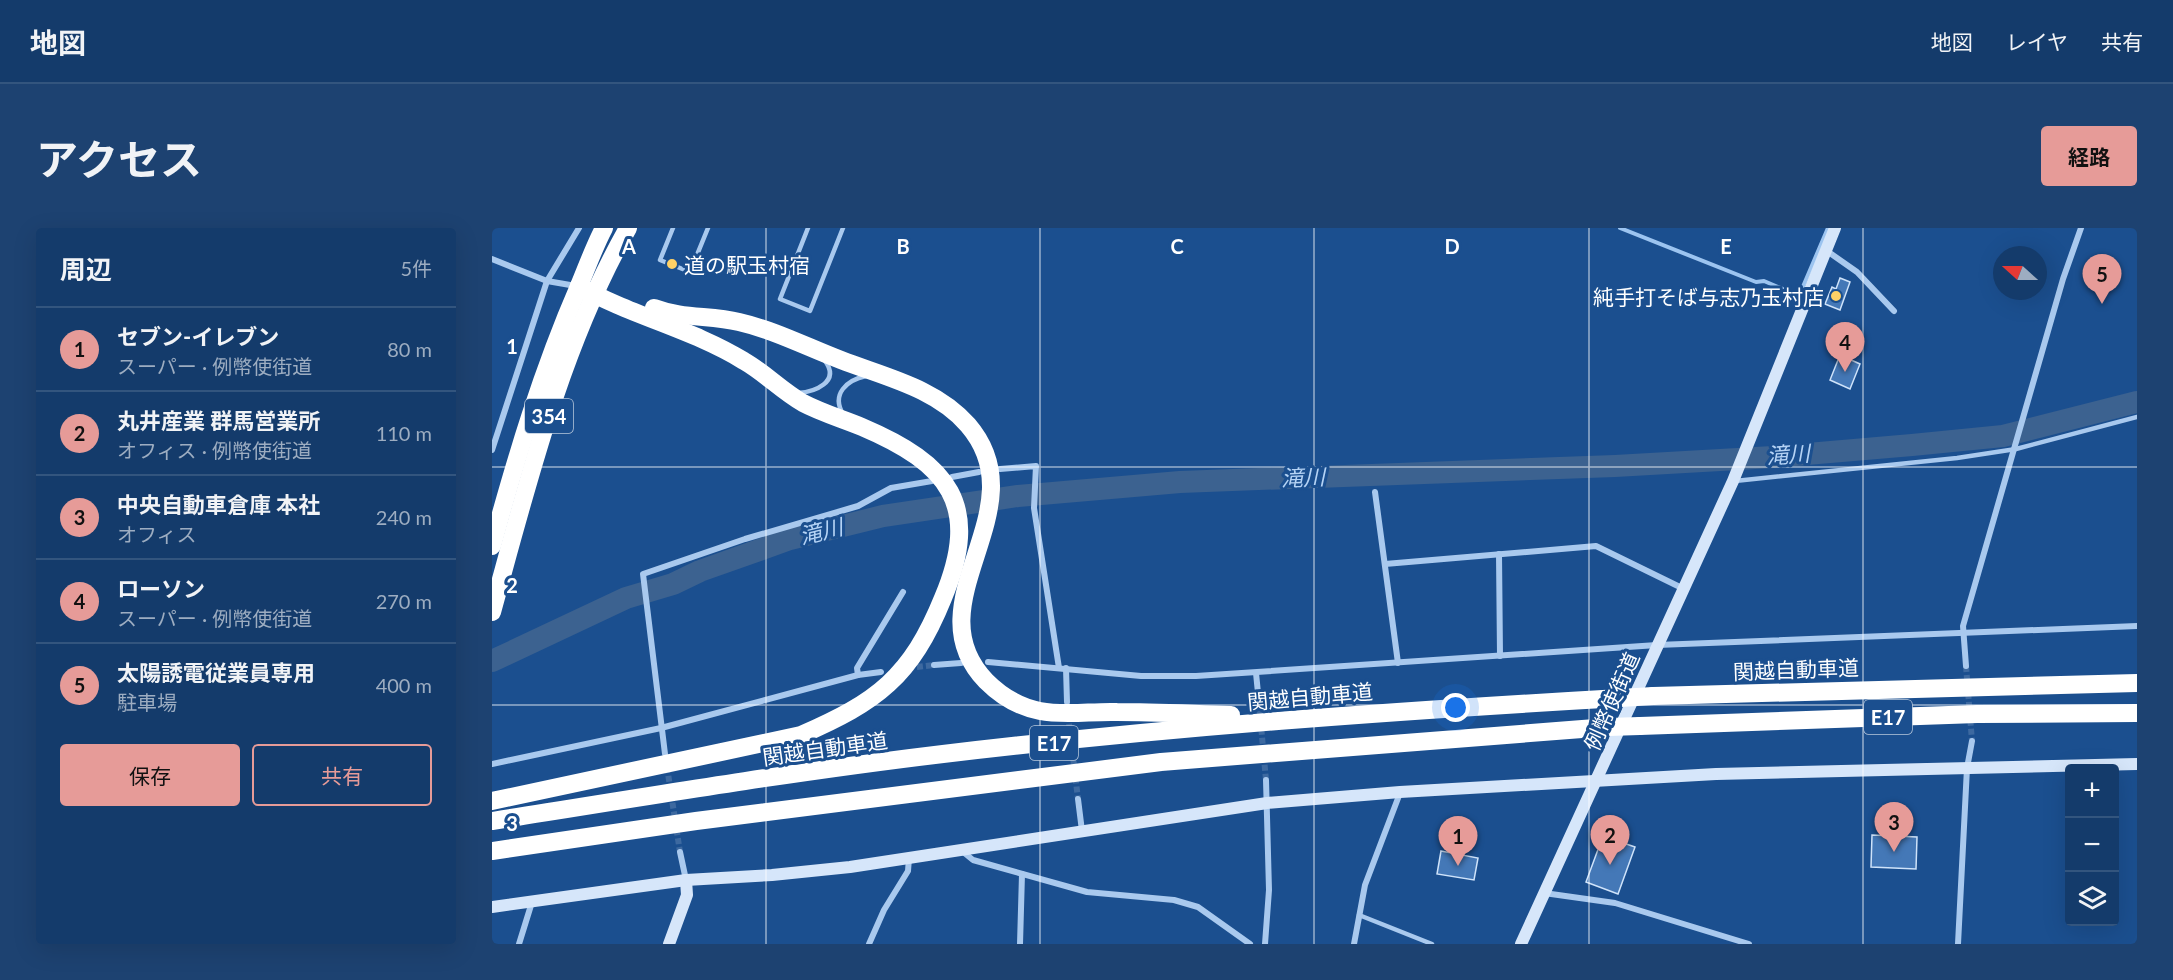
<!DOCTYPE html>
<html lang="ja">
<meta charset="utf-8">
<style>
body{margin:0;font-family:Lato,"Noto Sans JP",sans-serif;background:#1d4271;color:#f1f3f6}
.controls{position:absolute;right:18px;bottom:18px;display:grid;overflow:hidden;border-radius:6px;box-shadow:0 6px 24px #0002}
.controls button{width:54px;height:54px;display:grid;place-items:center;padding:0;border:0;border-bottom:2px solid #33557e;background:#143b6b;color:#f1f3f6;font:30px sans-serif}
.compass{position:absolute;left:1501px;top:18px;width:54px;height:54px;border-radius:50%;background:#143b6b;box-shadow:0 6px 24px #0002;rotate:291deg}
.you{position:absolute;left:964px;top:480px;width:21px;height:21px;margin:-15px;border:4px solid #fff;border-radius:50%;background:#1a73e8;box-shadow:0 0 0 9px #1a73e833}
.badge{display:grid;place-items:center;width:39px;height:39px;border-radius:50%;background:#e69b98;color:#111;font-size:20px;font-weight:700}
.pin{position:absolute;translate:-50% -50px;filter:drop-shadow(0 2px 3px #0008)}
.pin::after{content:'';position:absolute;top:32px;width:21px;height:18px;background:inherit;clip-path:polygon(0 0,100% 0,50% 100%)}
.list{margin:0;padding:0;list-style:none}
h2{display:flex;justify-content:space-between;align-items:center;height:78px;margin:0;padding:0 24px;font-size:26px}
h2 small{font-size:20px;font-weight:400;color:#9dadc1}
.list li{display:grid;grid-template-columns:39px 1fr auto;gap:18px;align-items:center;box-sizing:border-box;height:84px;padding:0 24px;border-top:2px solid #33557e}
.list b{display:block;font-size:22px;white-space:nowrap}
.list p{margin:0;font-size:20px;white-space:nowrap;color:#9dadc1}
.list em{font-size:20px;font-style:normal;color:#9dadc1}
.actions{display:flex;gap:12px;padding:18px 24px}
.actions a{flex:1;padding:14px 0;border:2px solid #e69b98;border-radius:6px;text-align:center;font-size:21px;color:#e69b98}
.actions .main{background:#e69b98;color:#111}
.icon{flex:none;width:33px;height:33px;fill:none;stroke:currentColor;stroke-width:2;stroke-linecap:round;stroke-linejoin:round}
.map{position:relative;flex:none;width:1645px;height:716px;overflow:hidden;border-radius:6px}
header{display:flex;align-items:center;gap:36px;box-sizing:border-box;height:84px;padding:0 30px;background:#143b6b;border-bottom:2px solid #33557e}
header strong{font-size:28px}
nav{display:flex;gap:33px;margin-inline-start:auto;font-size:21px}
.intro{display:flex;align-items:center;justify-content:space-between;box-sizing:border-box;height:144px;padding:0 36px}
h1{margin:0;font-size:42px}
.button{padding:15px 27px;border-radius:6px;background:#e69b98;color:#111;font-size:21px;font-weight:700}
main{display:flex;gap:36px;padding:0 36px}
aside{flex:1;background:#143b6b;border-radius:6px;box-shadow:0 6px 24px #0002}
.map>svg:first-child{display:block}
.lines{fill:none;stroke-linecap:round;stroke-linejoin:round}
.stream{stroke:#9cc4f0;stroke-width:4}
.river{stroke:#3c6290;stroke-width:22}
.building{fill:#4478b7;stroke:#cfe3fa;stroke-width:1.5}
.street-tunnel{stroke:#3d69a0;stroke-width:6;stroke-dasharray:6 3;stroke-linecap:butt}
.lane{stroke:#a9c9ee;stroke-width:4.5}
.street{stroke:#a9c9ee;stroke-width:6}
.secondary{stroke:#d6e6fa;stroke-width:12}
.highway{stroke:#fff;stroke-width:18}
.highway-bridge{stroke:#fff;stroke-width:18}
.grid{fill:none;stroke:#fff;stroke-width:1.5;stroke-opacity:0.55}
.poi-dot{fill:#ffd166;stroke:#1b4f8f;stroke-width:2}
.labels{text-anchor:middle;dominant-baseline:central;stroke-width:6;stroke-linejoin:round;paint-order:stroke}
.shield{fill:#1b4f8f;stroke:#bbcadd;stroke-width:1.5}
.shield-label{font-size:20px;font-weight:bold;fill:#fff}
.poi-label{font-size:21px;fill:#fff;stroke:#1b4f8f;text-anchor:start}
.street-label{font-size:21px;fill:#fff;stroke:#1b4f8f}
.water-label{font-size:22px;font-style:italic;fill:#b5d3f5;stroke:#1b4f8f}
.grid-label{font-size:20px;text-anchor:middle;font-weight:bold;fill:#fff;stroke:#1b4f8f;stroke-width:6;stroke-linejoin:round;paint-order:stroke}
</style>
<header>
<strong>地図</strong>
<nav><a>地図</a><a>レイヤ</a><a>共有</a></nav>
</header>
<div class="intro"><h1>アクセス</h1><a class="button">経路</a></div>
<main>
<aside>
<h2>周辺<small>5件</small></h2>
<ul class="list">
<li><span class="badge">1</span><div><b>セブン-イレブン</b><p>スーパー · 例幣使街道</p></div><em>80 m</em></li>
<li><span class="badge">2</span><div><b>丸井産業 群馬営業所</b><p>オフィス · 例幣使街道</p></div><em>110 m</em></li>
<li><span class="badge">3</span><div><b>中央自動車倉庫 本社</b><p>オフィス</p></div><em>240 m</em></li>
<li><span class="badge">4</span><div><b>ローソン</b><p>スーパー · 例幣使街道</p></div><em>270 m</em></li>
<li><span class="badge">5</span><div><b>太陽誘電従業員専用</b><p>駐車場</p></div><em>400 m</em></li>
</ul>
<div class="actions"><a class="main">保存</a><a>共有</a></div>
</aside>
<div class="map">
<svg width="1645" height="716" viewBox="0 0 1645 716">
<rect width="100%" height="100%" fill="#1b4f8f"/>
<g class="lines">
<path class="stream" d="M1128,0l136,54 8,-1 35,15 29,-68"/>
<path class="river" d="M0,433l134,-63 47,-14 27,-13 90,-32 93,-23 135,-20 162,-14 435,-16 158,-9 139,-12 91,-9 134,-34"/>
</g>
<g class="building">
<path d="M1348,50l10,4 -10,28 -15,-6 7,-17 4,2z"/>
<path d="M1348,127l20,9 -10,25 -20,-9z"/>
<path d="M1380,607l45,2 -1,32 -45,-2z"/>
<path d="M1111,608l32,11 -17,47 -32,-12z"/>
<path d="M949,623l37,7 -4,22 -37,-6z"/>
</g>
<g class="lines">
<g class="street-tunnel">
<path d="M1474,438l6,75"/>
<path d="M416,440l26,-3"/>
<path d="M766,465l8,87"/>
<path d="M576,487l10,84"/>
<path d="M175,539l13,85"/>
</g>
<g class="lane">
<path d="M181,0l-13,32 30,12 18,-44"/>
<path d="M316,0l-28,71 30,12 33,-83"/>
<path d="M306,165c16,-1 43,-11 27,-32"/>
<path d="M351,186c-12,-20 4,-34 23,-38"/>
<path d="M1243,253l222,-23 59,-9 121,-32"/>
<path d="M867,687l73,29"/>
</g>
<g class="street">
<path d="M1335,23l30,21 37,39"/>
<path d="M0,31l55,22 29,5"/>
<path d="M0,222l55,-169 32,-53"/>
<path d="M508,241l36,-3 -2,42 25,160"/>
<path d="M460,249l27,-5"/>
<path d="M883,264l23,171"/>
<path d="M1007,326l1,102"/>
<path d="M893,336l211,-18 88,43"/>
<path d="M496,434l153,14h55l461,-31 480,-19"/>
<path d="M442,437l27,-2"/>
<path d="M1474,438l-3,-40 100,-347 18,-51"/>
<path d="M574,440l1,34"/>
<path d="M764,445l2,20"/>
<path d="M366,447l-1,-7 46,-76"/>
<path d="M173,526l-22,-180 102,-35 113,-33 33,-18 41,-7"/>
<path d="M0,536l169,-36 197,-53 23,-3"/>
<path d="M586,571l4,32"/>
<path d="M470,623l11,9 114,32 87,8 24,7 52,37"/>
<path d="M188,624l6,28"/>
<path d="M1052,665l71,10 134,41"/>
<path d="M27,716l13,-42"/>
<path d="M377,716l15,-34 24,-39 1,-13"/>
<path d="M528,716l2,-70"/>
<path d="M773,716l4,-54 -3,-110"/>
<path d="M862,716l11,-59 35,-92"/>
<path d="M1466,716l9,-176 5,-27"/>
</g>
<g class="secondary">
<path d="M0,679l194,-27 86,-5 78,-8 417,-64 133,-11 316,-18 421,-10"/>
<path d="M177,716l18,-49 -1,-15"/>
<path d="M1029,716l212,-463 102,-253"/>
</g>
<g class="highway">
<path d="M162,80c29,11 56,7 85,14 35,8 68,25 102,38 44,17 95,28 127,65 73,85 -58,177 18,256 15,15 33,26 54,30 25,5 52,0 77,1 38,0 76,2 114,3"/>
<path d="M0,318c24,-88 50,-175 87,-260 8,-19 15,-39 25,-58"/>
<path d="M0,384c36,-130 69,-266 136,-384"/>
<path d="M1161,468l484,-13"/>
<path d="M1148,498l337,-12 160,-1"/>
<path d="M0,573l309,-66c76,-33 110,-58 142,-137 39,-93 6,-134 -81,-171 -19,-8 -40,-14 -59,-24 -21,-12 -38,-30 -59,-42 -52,-32 -113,-45 -165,-75"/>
<path d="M0,593c150,-24 300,-49 451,-67 225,-27 451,-43 677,-56"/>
<path d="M0,623l204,-30 465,-59 447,-35"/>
</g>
<g class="highway-bridge">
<path d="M1128,470l33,-2"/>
<path d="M1116,499l32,-1"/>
</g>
</g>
<path class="grid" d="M274,0v716M548,0v716M822,0v716M1097,0v716M1371,0v716M0,239h1645M0,477h1645"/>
<g class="poi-dot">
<circle cx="180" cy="36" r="6"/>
<circle cx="1344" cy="68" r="6"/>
</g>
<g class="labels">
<g class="shield">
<rect x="33" y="171" width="48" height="34" rx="4.5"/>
<rect x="1372" y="472" width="48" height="34" rx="4.5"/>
<rect x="538" y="498" width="48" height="34" rx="4.5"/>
</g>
<g class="shield-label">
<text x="57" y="188">354</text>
<text x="1396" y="489">E17</text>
<text x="562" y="515">E17</text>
</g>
<g class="poi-label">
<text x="192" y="36">道の駅玉村宿</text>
<text x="1332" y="68" text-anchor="end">純手打そば与志乃玉村店</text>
</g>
<g class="street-label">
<text transform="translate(1304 441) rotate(-2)">関越自動車道</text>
<text transform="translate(818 468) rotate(-5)">関越自動車道</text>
<text transform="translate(1119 473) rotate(-66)">例幣使街道</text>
<text transform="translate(333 520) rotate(-8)">関越自動車道</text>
</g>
<g class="water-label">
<text transform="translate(1296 226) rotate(-4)">滝川</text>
<text transform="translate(811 249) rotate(-2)">滝川</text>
<text transform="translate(329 303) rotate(-14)">滝川</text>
</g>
</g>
<g class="grid-label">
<text x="137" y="26">A</text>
<text x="411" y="26">B</text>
<text x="685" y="26">C</text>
<text x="960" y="26">D</text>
<text x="1234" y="26">E</text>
<text x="20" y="126">1</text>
<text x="20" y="365">2</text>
<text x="20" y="603">3</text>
</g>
</svg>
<div class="controls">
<button>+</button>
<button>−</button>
<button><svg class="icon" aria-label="layers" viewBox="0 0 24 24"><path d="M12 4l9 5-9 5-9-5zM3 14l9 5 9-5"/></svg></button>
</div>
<svg class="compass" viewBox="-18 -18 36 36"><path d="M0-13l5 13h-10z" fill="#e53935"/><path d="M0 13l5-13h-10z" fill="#9dadc1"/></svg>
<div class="you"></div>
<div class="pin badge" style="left:966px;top:638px">1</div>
<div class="pin badge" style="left:1118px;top:637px">2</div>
<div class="pin badge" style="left:1402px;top:624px">3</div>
<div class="pin badge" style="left:1353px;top:144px">4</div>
<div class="pin badge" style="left:1610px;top:76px">5</div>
</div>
</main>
